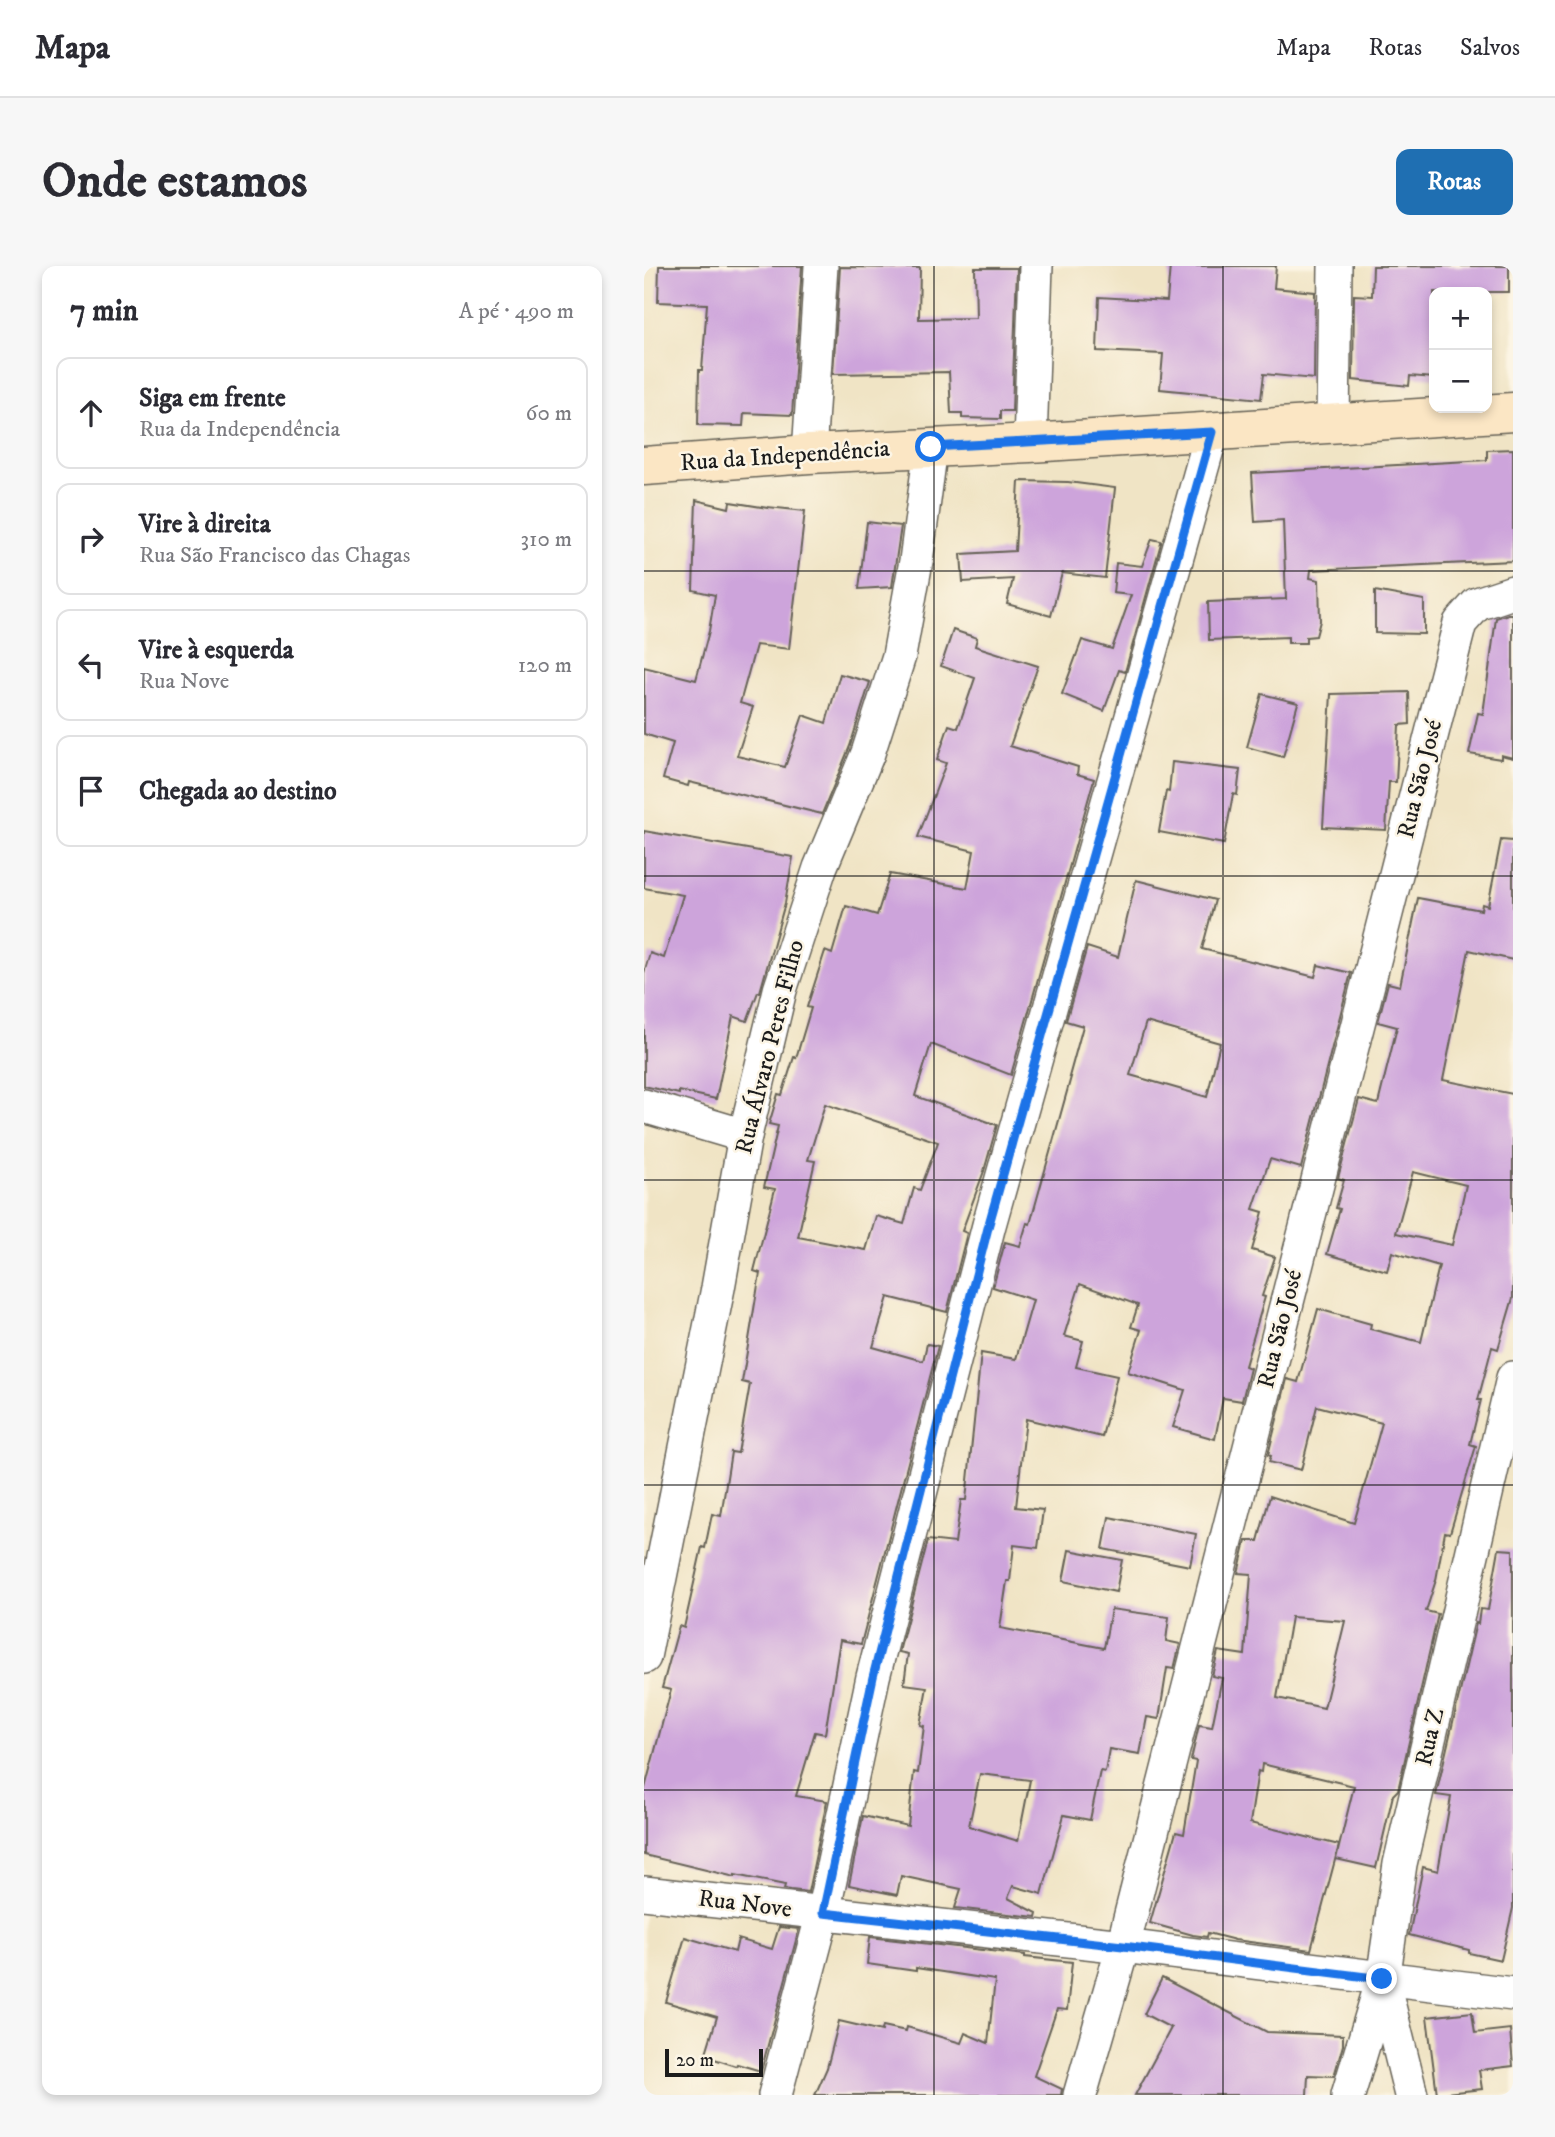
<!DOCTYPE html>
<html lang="pt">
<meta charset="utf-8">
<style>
body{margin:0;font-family:"IM FELL DW Pica",serif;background:#f7f7f7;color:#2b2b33}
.controls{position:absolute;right:21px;top:21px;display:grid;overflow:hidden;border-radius:14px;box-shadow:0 4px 10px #0003}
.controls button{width:63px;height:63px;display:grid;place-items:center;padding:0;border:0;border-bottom:2px solid #e1e1e2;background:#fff;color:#2b2b33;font:35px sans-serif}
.scale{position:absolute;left:21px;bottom:18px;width:98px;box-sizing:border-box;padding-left:7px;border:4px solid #1c1c1c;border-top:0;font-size:19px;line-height:24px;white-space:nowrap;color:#1c1c1c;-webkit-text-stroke:5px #fcf5e5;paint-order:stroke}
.stop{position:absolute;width:21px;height:21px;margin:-16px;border:5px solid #1a73e8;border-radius:50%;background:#fff}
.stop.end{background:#1a73e8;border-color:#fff;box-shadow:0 2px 7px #0008}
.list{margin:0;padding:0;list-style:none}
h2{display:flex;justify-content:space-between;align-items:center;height:91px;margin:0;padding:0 28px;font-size:30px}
h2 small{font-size:23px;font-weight:400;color:#7c7c81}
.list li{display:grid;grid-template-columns:46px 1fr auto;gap:21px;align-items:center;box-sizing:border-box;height:112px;margin:0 14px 14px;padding:0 14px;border:2px solid #e1e1e2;border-radius:14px}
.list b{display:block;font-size:26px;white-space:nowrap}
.list p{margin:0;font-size:23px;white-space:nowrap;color:#7c7c81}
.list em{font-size:23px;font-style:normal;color:#7c7c81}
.icon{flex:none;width:38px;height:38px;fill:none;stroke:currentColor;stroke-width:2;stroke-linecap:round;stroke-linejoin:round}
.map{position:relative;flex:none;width:869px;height:1829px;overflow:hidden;border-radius:14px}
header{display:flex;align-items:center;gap:42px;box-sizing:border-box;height:98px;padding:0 35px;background:#fff;border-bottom:2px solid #e1e1e2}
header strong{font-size:33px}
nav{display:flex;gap:38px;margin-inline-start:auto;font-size:24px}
.intro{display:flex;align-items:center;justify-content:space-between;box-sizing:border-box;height:168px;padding:0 42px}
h1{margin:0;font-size:49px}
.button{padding:18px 32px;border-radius:14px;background:#1f6fb2;color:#fff;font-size:24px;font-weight:700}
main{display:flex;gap:42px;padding:0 42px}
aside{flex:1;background:#fff;border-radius:14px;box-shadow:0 4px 10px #0003}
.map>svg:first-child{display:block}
.building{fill:#cda4db;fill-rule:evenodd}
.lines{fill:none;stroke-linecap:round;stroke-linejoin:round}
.street-casing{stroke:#666257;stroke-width:36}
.secondary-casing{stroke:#666257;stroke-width:41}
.street{stroke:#fff;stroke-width:33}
.secondary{stroke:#fbe6c4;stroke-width:38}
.route{stroke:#1a73e8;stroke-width:9}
.grid{fill:none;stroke:#1c1c1c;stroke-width:2;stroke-opacity:0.55}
.labels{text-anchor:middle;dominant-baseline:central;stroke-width:5;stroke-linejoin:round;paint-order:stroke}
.street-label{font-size:24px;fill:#1c1c1c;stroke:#fcf5e5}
</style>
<header>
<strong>Mapa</strong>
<nav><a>Mapa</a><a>Rotas</a><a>Salvos</a></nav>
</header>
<div class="intro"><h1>Onde estamos</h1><a class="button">Rotas</a></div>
<main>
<aside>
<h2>7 min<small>A pé · 490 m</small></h2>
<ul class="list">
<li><svg class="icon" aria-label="ahead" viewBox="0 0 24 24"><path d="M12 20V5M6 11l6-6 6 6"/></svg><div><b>Siga em frente</b><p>Rua da Independência</p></div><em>60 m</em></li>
<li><svg class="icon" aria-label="right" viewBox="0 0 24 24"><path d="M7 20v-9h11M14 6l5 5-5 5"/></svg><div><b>Vire à direita</b><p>Rua São Francisco das Chagas</p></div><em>310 m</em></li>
<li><svg class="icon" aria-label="left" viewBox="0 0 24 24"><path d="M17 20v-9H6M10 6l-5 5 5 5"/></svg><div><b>Vire à esquerda</b><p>Rua Nove</p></div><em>120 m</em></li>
<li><svg class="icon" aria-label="arrive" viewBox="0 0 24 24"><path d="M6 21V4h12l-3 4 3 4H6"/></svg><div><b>Chegada ao destino</b></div></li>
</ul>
</aside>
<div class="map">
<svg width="869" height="1829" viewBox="0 0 869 1829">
<rect width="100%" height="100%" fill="#fcf5e5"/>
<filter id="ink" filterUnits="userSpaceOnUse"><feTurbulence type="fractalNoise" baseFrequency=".0143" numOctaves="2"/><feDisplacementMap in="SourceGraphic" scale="14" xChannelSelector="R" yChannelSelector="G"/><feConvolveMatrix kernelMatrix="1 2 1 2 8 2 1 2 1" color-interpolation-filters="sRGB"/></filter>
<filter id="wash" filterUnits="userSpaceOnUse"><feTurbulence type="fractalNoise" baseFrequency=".00686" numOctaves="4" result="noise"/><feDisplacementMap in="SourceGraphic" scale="28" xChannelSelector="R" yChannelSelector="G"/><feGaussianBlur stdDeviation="1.57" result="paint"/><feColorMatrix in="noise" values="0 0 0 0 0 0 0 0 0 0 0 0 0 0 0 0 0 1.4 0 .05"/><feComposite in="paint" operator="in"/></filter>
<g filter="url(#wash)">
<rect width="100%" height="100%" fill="#f0e4c5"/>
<g id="blocks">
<g class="building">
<path d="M15,0h143l-10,149 -48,-2 -1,13 -45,-1 1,-55h3l5,-66 -49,-2z"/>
<path d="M526,0h106l-2,22 41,4 -1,87 -50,-5 -3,25 -101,-10 3,-35 -66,-3 2,-54 68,4z"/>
<path d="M729,0h136v26h-75v86l-24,-2 -1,10 -56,-6 1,-85 18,1z"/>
<path d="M196,1l80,1 -1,51 57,-1 -1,-50h42l-5,143h-12v8l-38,-1v-5h-11l-2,-41 -116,2z"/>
<path d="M869,183v112l-202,9 -1,8 9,2 1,41 -4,15 -10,1v6h-18v-6l-79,3 -1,-38 78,-3 -3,-79 -28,2 -3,-49 235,-13v-10z"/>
<path d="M375,215l49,1 47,6 -10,90 -43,-5 -11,43 -44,-12 6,-25 -50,3 -2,-28 54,-3z"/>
<path d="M52,234l33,8 1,-6 38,6v-1l37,4 -16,138 -33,-4 -16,58 13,4 -16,49 48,11 18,-52 23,8 14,-49 30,8 -20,64 -28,68 -133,-32 -1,4 -25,-7 10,-36 -29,-9v-67l52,13 13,-49 6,-36 -22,-5z"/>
<path d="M223,256l34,4 -9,61 -33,2z"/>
<path d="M508,273l9,2v2l-36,129 -6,-2 -15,41 -42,-17 20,-54 30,9 19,-54 -18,-2 3,-30 26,3z"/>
<path d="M731,325l49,9v34l-49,-1z"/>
<path d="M864,348h5v144l-12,-3v4l-32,-5 9,-41 5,1 13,-96z"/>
<path d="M309,364l24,8 -2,8 63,20 -28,80 68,21 -1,7 17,5 -83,296 -80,-31 -16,52 82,29 -13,46 -22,60 5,2 -20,79 -59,-15 -15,50 50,14 4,-17 11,2 -77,298 -21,-4 -15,94 -10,-2 -19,64 31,5 -19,91 -17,-2 -7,-1 1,-4 -50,-10v2l-91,-22v-63l27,-102 -9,-2 17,-62 5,2 18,-81 3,1 7,-34 9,2 10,-64 7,1 12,-69 -8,-2 18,-109 -6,-2 21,-82 -11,-2 14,-61 -9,-2 9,-30 4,1 12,-38 2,1 15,-50 -4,-1 18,-56 7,3 14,-48 31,9 13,-41 77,14 7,-37 -56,-14 28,-74 -9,-3 12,-35 9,3 17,-50 -34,-12zM181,838l113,38 -18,48 -6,-2 -10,36 -28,-8 -10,34 -68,-13 17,-76 -7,-1z"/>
<path d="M765,426l1,32 -11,1 -3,57h-7l-3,48 -63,-3 8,-133z"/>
<path d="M618,428l36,9 -15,54 -36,-10z"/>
<path d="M528,496l68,8 -3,25 -4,-1 -9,50 -65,-12 7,-41 3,1z"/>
<path d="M0,565l149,26 -8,46 -25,89h-2l-11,29 -14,-5 -17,83 -37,-8v3l-35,-8v-113l6,-20 14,5 19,-63 -39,-7z"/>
<path d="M857,574l12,1v119l-44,-10 -26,130 70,14v204l-15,51 -6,-2 -14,53h3l-11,44 6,2 -26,87 -5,-1 -9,48 -10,31 12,3 -40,176 -5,5 -17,73 -40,-9 18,-73 -92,-22 -1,8 -3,-1 -8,52 89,22 -28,105 -76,-10 -27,-7 -1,4 -14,-2 -43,-12 26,-91 8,2 12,-73 -5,-1 8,-35 13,2 10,-49 -10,-2 6,-25 27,4 6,-81 -13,-1 8,-32h12l12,-45 84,27 28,-100 -65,-17 -16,64 -32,-8 2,-6 -3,-1 19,-76 11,3 20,-73 53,15 -1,5 51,13 18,-76 -47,-14 -5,19 -60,-17 13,-45 -4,-1 8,-28 -6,-2 21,-79 19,5 19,-77 -19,-5 10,-39 12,3 18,-88 63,12 1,-6 6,2zM769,906l53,13 -14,60 -56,-12zM647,1351l54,4 -21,87 -47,-10z"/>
<path d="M492,614l79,20 -13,49 113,28 3,-12 33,8 -50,195 -31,-9 -17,50 10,3 -11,38 23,7 -13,39 3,1 -20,69 5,2 -8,33 -19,-3 -8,41 -42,-12 12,-37 -57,-18 13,-42 -10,-3 7,-22 -58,-21 -16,52 19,5 -7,26 41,9 -15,61 -76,-18 -10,88 27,3 -5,38 -24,-3 -4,36h-3l-7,47 104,20 7,-39 58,8 -3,24 14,3 -6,25 -7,-1 -8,51 -12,-2 -7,37 -31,-5 -4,23 -5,-1 -10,49 -26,-5 -22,79 -29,-8 -5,12 29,15 -1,4 -81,-9 6,-19 -60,-13 -4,19 -48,-10 14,-69 45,10 6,-54 4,1 6,-47 -4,-1 7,-38 -23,-3 4,-30 -9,-2 29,-112 27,3 6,-43h5l15,-147 35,6 17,-59 -40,-13 12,-45 15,4 7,-23 3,1 41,-147h-2l14,-51 -17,-5 21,-74 31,10zM502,756l74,21 -13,54 -77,-22zM336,1508l50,6 -12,61 -49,-15z"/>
<path d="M465,1251l87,17 -6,32 -87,-17z"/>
<path d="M855,1283l14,1v358l-12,52 -32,-7v-3l-60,-15 14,-68 15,4 13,-74 -15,-2 40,-172 2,1 2,-15 8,1z"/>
<path d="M425,1284l53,10 -6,32 -53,-11z"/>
<path d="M135,1661l20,2 -38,142 -24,-7 -1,2 -31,-10 12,-39 -51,-15 19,-65 50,15 3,-13 34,10z"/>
<path d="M226,1671l155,18v2l47,5 -5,48 -10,-1 -23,67 28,13 -1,6h-246l12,-27 12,-47 43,10 1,-5 23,5 1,-4 54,16 4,-10 23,10 7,-63 -79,-12v3l-49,-7z"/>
<path d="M518,1712l105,54 76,3v10l-9,31 -26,-1 -1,20h-172l36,-67 -27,-14z"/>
<path d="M828,1746l3,21 35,-4 3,37 -34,4 3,19 -45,5 -10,-77z"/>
</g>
</g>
</g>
<g filter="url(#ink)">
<use href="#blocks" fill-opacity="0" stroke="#666257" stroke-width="2"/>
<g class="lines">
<g class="street-casing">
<g id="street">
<path d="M689,159l2,-159"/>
<path d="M386,177l6,-177"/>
<path d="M165,188l12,-188"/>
<path d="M0,840l101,30"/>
<path d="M0,1391l74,-369 27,-152 35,-146 40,-122 48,-115 31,-97 17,-95 15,-114"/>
<path d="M0,1627l479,53 390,48"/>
<path d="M739,1716l28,113"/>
<path d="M131,1829l48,-182 50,-236 116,-452 223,-793"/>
<path d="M436,1829l43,-149 337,-1323 17,-19 36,-12"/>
<path d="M704,1829l35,-116 17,-115 113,-486"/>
</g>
</g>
<g class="secondary-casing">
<path id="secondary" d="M0,200l165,-12 221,-11 483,-31"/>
</g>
<use href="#street" class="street"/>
<use href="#secondary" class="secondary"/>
</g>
</g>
<g class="lines" filter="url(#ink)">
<path class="route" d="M287,181l281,-15 -223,792 -116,453 -50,236 300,33 259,33"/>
</g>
<path class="grid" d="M290,0v1829M579,0v1829M0,305h869M0,610h869M0,914h869M0,1219h869M0,1524h869"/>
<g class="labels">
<g class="street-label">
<text transform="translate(141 190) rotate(-4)">Rua da Independência</text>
<text transform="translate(776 513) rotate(-76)">Rua São José</text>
<text transform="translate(126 781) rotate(-76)">Rua Álvaro Peres Filho</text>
<text transform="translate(636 1063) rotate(-76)">Rua São José</text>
<text transform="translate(786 1471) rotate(-77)">Rua Z</text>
<text transform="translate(101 1638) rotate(7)">Rua Nove</text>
</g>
</g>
</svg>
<div class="controls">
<button>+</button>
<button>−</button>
</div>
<div class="scale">20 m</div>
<div class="stop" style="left:287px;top:181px"></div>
<div class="stop end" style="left:738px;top:1713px"></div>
</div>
</main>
